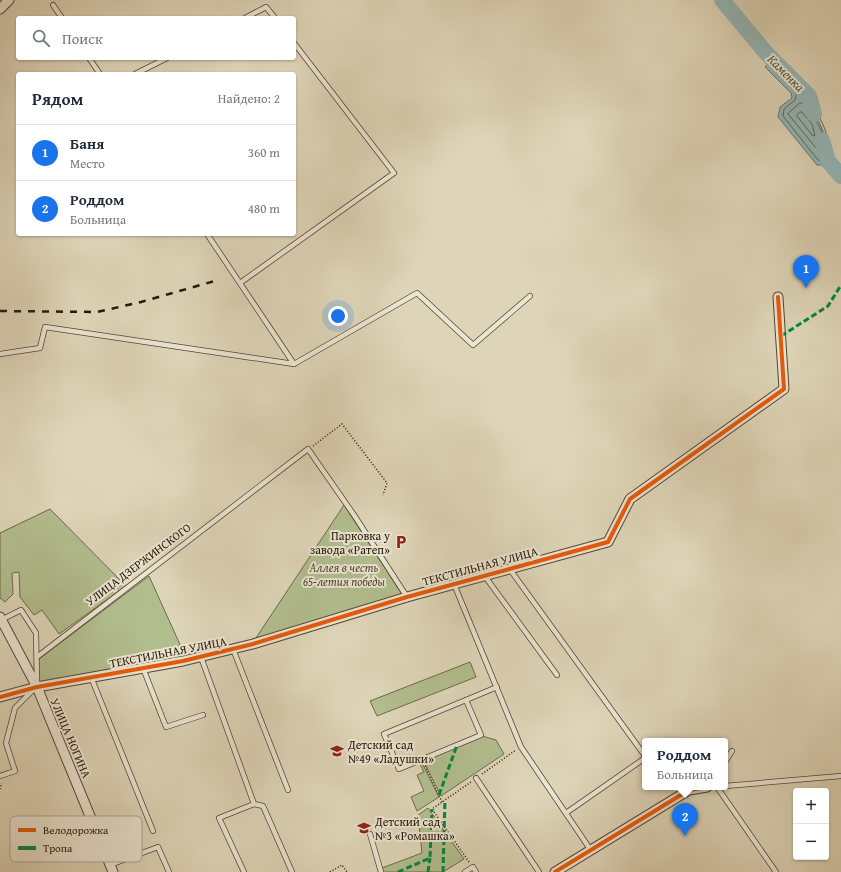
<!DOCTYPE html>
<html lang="ru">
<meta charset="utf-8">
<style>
body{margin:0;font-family:"Gentium Book Plus",serif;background:#f2f2f3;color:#1f2937}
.controls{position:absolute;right:12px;bottom:12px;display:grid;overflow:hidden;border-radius:4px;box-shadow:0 1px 3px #0004}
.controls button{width:36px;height:36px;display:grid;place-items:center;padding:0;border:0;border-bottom:1px solid #e0e1e3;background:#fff;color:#1f2937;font:20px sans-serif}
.you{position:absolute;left:338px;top:316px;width:14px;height:14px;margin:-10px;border:3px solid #fff;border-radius:50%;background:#1a73e8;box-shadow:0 0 0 6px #1a73e833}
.badge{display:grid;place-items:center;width:26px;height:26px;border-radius:50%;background:#1a73e8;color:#fff;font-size:13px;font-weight:700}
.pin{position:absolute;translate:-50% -33px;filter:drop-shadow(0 1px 2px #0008)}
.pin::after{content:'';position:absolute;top:21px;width:14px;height:12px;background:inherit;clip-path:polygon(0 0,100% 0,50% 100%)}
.popup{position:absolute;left:642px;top:738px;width:86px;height:52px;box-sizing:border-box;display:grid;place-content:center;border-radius:4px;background:#fff;filter:drop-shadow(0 1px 3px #0005);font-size:13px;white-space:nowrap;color:#747a83}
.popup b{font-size:15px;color:#1f2937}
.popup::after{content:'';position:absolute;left:50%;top:100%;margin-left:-8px;border:8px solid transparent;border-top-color:#fff}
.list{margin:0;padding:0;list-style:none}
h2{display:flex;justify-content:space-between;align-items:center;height:52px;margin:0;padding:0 16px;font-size:17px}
h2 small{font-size:13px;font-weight:400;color:#747a83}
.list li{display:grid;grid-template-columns:26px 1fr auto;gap:12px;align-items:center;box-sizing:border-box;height:56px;padding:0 16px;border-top:1px solid #e0e1e3}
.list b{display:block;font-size:15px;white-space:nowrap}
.list p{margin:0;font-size:13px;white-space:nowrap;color:#747a83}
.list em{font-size:13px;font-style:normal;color:#747a83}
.icon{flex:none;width:22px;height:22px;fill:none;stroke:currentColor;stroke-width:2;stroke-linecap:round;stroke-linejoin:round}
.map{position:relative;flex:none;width:841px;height:872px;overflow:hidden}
.search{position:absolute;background:#fff;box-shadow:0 1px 3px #0004;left:16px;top:16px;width:280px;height:44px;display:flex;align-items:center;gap:10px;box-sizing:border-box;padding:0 14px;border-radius:4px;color:#747a83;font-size:15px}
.panel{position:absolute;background:#fff;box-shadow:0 1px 3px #0004;left:16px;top:72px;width:280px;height:164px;border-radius:4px}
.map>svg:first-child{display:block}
.green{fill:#b2bd8e;stroke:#6c6a4a}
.water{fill:#95b7b7;stroke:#697770}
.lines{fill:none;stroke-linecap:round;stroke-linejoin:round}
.shore{stroke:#5e675e;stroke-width:1}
.river{stroke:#95b7b7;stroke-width:16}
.service-casing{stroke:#554632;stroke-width:6}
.minor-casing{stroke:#554632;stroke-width:11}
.path{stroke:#271706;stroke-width:1.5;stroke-dasharray:1 2;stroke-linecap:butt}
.service{stroke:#eae4d1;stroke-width:4.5}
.minor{stroke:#eae4d1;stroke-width:9}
.rail{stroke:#271706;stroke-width:2.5;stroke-dasharray:7 7;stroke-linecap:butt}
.quiet{stroke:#00873e;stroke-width:3;stroke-dasharray:6 3;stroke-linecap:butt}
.cycleway-casing{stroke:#eae4d1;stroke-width:6}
.cycleway{stroke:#e8590c;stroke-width:4}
.labels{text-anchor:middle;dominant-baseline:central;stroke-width:4;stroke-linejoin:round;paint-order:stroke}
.poi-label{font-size:12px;fill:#271706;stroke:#eae4d1;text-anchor:start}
.street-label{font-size:12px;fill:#271706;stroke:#eae4d1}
.park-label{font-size:12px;font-style:italic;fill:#51492f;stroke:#eae4d1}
.water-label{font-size:13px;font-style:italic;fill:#4e4f44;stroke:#eae4d1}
.key{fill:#eae4d1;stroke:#b0a694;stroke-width:1}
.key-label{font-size:11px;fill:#271706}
</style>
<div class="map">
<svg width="841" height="872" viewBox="0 0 841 872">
<rect width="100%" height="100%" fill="#ded5b8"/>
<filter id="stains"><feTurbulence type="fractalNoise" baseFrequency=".005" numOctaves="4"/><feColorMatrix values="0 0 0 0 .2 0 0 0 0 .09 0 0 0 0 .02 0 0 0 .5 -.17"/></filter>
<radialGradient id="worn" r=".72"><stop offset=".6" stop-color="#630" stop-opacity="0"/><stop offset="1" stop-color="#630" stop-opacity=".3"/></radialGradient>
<g class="green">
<path d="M344,505l59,91 -149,45z"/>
<path d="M50,509l76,77 -67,48 -17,-24 -8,5 -14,-18 -1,-25 -7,1 1,21 -8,8 -5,-4v-65z"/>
<path d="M149,576l38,84 -154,26 6,-27z"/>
<path d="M470,662l6,15 -99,39 -7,-15z"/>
<path d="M482,736l14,4 8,14 -63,42 -18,-36z"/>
<path d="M421,761l18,36 -22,14 -6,-14 13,-6 -7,-16 7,-3 -5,-10z"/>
<path d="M428,808l36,51 -21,13h-60l-1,-4 40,-15 -4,-38z"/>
</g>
<path class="water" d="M772,60c20,19 69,77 52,105h-7l-39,-48 2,-10 12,-9 -1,-5 -26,-26z"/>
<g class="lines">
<g class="shore">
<path d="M797,91c16,9 44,55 25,70l-4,-1 -35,-44 1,-7 11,-9z"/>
<path d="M800,103h3c9,11 29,36 19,52l-34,-41z"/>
<path d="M800,112h2l10,12 3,12 -3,-1 -15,-19z"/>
</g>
<g class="river">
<path d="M722,0l45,54 42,42 5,18"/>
<path d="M822,140l6,21 13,15"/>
</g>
<g class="service-casing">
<g id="service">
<path d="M53,5l9,13"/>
<path d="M245,18l21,-11 9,11"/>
<path d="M89,58l11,16"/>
<path d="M135,74l32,-16"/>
<path d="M240,283l154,-110 -100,-130"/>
<path d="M0,354l40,-6 5,-21 249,37 -87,-130"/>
<path d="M294,364l123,-71 56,52 57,-49"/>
<path d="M509,568l136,188"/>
<path d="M484,575l73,100"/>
<path d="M454,584l67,163 69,102"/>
<path d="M1,620l20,-10 15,23 1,50"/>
<path d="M233,649l55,141"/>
<path d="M37,657l271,-208 46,66 53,82"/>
<path d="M201,657l53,147"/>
<path d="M143,668l23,59 37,-12"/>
<path d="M91,677l62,154"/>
<path d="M466,700l15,35 -82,34 -15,-35z"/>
<path d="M466,700l31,-13"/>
<path d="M725,762l7,-11"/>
<path d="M0,776l15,-5 -9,-28 9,-35 19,-19"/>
<path d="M476,778l63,94"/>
<path d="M725,786l116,-10"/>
<path d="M717,787l59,85"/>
<path d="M566,813l79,-55"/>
<path d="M370,834l11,38"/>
<path d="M110,865l48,-18 11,25"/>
<path d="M244,872l-25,-54 35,-14 9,2 29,66"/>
<path d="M465,872l8,-5 3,5"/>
</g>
</g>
<g class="minor-casing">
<g id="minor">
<path d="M0,9l9,-9"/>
<path d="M0,617l37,70 76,185"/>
<path d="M0,697l37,-10 146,-26 70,-17 154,-47 201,-55 22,-43 154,-110 -6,-92"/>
<path d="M555,872l134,-82 18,-3"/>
</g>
</g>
<g class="path">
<path d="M313,446l29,-22 45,59 -4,12"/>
<path d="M425,766l17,36"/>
<path d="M482,774l34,-24"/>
<path d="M0,789l2,-6"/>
<path d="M469,862l-37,-53 39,-27"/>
<path d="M330,872l12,-7 5,7"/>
</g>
<use href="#service" class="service"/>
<use href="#minor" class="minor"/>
<path class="rail" d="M0,311l97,1 44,-10 77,-22"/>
<g class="quiet">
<path d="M781,336l47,-30 13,-21"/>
<path d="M439,795l18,-50"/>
<path d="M398,872l32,-14 2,-49"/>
<path d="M428,872l2,-14"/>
<path d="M443,872l2,-72"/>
</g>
<g class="cycleway-casing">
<g id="cycleway">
<path d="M0,697l37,-10 146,-26 70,-17 154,-47 201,-55 22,-43 154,-110 -6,-92"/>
<path d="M555,872l134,-82 18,-3"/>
</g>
</g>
<use href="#cycleway" class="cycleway"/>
</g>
<defs>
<g id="parking-bare" transform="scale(1.08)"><path d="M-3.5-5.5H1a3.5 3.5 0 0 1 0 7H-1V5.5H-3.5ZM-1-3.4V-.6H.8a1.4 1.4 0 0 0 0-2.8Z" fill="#8f2418" stroke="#eae4d1" stroke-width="2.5" paint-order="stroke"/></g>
<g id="school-bare" transform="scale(1.08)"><path d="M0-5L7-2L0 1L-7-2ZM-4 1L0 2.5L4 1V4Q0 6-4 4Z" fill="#8f2418" stroke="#eae4d1" stroke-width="2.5" paint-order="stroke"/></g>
</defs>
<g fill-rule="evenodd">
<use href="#parking-bare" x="401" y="542"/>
<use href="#school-bare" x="337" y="751"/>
<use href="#school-bare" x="364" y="828"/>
</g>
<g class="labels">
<g class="poi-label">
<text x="390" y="535" text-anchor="end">Парковка у<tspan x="390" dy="14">завода «Ратеп»</tspan></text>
<text x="348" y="744">Детский сад<tspan x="348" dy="14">№49 «Ладушки»</tspan></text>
<text x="375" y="821">Детский сад<tspan x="375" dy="14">№3 «Ромашка»</tspan></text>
</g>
<g class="street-label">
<text transform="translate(138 564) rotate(-37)">УЛИЦА ДЗЕРЖИНСКОГО</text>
<text transform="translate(480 566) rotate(-15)">ТЕКСТИЛЬНАЯ УЛИЦА</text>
<text transform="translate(168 652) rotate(-11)">ТЕКСТИЛЬНАЯ УЛИЦА</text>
<text transform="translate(71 738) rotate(67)">УЛИЦА НОГИНА</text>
</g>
<g class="park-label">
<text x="344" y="567">Аллея в честь<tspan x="344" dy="14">65-летия победы</tspan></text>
</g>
<g class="water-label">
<text transform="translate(786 73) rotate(45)">Каменка</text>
</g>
</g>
<rect x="10" y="816" width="132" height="46" rx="6" class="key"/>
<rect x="18" y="828" width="18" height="4" fill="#e8590c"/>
<rect x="18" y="846" width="18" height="4" fill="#00873e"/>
<g class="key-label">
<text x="43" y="834">Велодорожка</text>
<text x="43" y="852">Тропа</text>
</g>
<rect width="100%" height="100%" filter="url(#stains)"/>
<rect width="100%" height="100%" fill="url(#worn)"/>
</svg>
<div class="controls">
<button>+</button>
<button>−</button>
</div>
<div class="you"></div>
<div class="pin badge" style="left:806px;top:288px">1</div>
<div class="pin badge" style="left:685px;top:836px">2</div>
<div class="popup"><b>Роддом</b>Больница</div>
<div class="search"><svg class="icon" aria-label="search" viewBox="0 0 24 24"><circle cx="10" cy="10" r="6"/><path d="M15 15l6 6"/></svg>Поиск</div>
<section class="panel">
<h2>Рядом<small>Найдено: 2</small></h2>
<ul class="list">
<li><span class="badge">1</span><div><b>Баня</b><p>Место</p></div><em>360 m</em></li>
<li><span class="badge">2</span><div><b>Роддом</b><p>Больница</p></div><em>480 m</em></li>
</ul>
</section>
</div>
